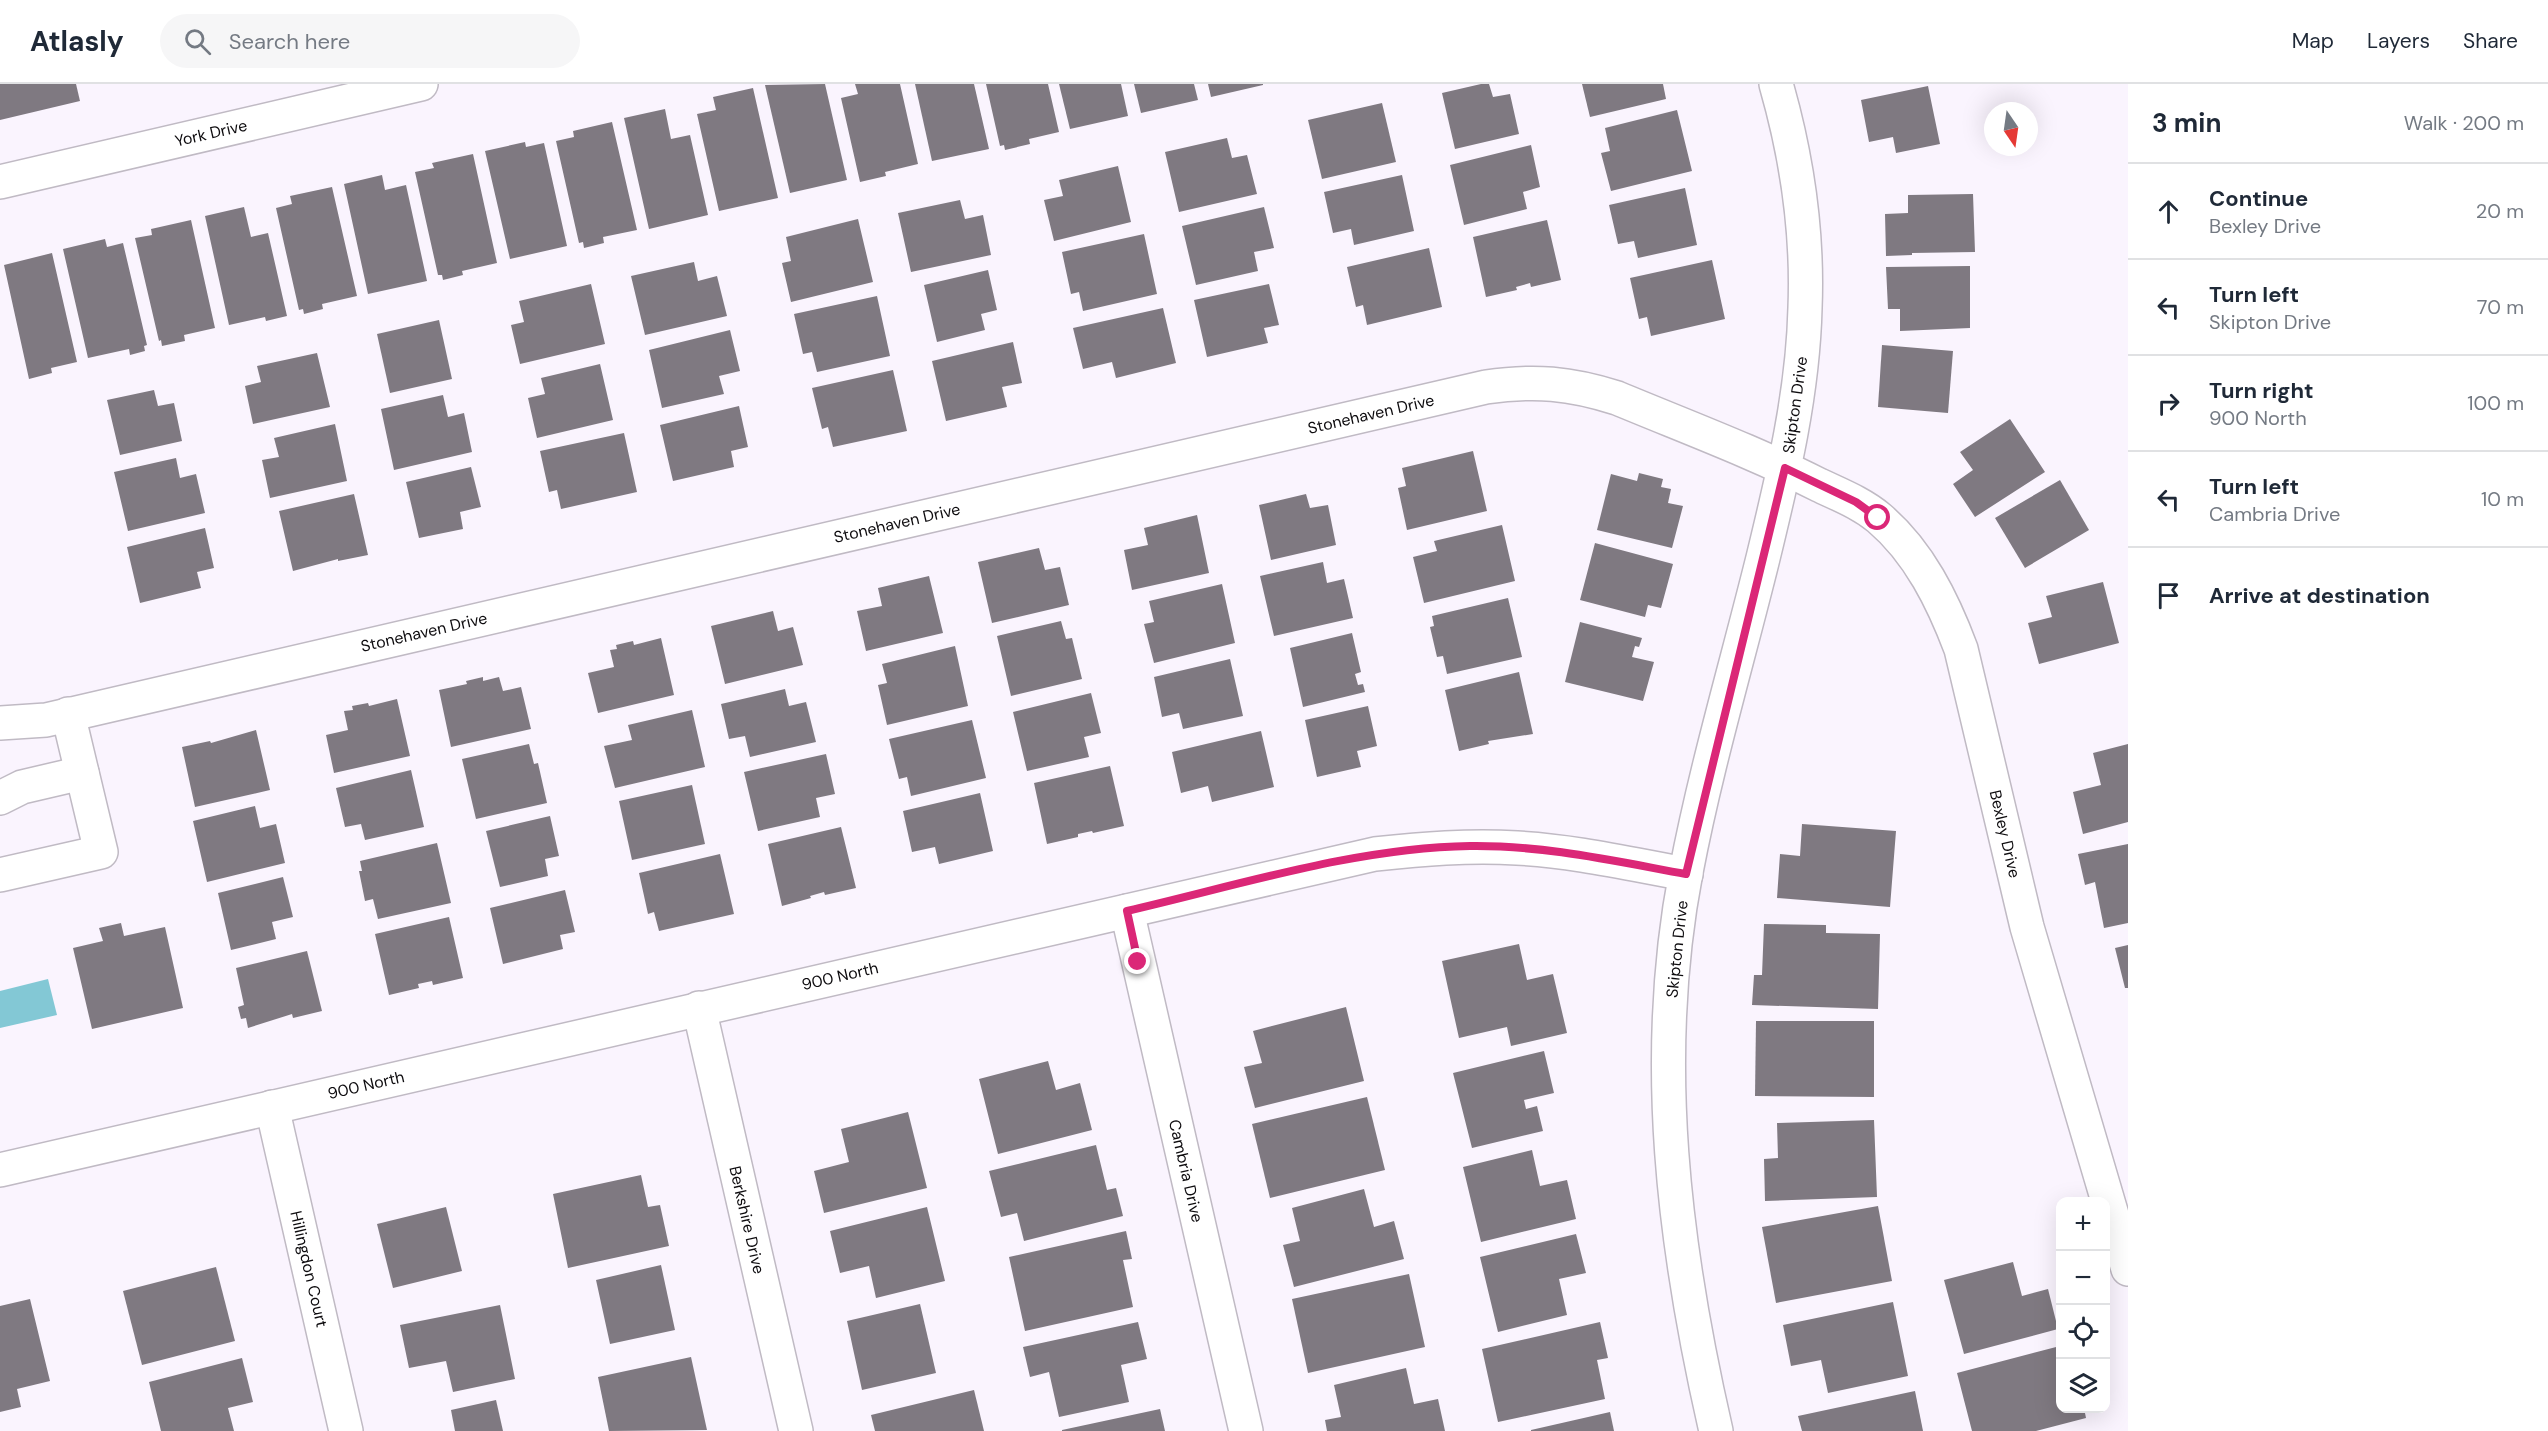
<!DOCTYPE html>
<meta charset="utf-8">
<style>
body{margin:0;font-family:"DM Sans",sans-serif;background:#f6f6f7;color:#1f2937}
.controls{position:absolute;right:18px;bottom:18px;display:grid;overflow:hidden;border-radius:12px;box-shadow:0 6px 24px #0002}
.controls button{width:54px;height:54px;display:grid;place-items:center;padding:0;border:0;border-bottom:2px solid #e0e1e3;background:#fff;color:#1f2937;font:30px sans-serif}
.compass{position:absolute;left:1984px;top:18px;width:54px;height:54px;border-radius:50%;background:#fff;box-shadow:0 6px 24px #0002;rotate:167deg}
.stop{position:absolute;width:18px;height:18px;margin:-14px;border:4px solid #db2777;border-radius:50%;background:#fff}
.stop.end{background:#db2777;border-color:#fff;box-shadow:0 2px 6px #0008}
.list{margin:0;padding:0;list-style:none}
h2{display:flex;justify-content:space-between;align-items:center;height:78px;margin:0;padding:0 24px;font-size:26px}
h2 small{font-size:20px;font-weight:400;color:#747a83}
.list li{display:grid;grid-template-columns:39px 1fr auto;gap:18px;align-items:center;box-sizing:border-box;height:96px;padding:0 24px;border-top:2px solid #e0e1e3}
.list b{display:block;font-size:22px;white-space:nowrap}
.list p{margin:0;font-size:20px;white-space:nowrap;color:#747a83}
.list em{font-size:20px;font-style:normal;color:#747a83}
.icon{flex:none;width:33px;height:33px;fill:none;stroke:currentColor;stroke-width:2;stroke-linecap:round;stroke-linejoin:round}
.map{position:relative;flex:none;width:2128px;height:1347px;overflow:hidden}
header{display:flex;align-items:center;gap:36px;box-sizing:border-box;height:84px;padding:0 30px;background:#fff;border-bottom:2px solid #e0e1e3}
header strong{font-size:28px}
nav{display:flex;gap:33px;margin-inline-start:auto;font-size:21px}
.search{width:420px;height:54px;background:#f6f6f7;display:flex;align-items:center;gap:15px;box-sizing:border-box;padding:0 21px;border-radius:33px;color:#747a83;font-size:22px}
main{display:flex}
aside{flex:1;background:#fff}
.map>svg:first-child{display:block}
.water{fill:#83c8d5}
.building{fill:#7f7981}
.lines{fill:none;stroke-linecap:round;stroke-linejoin:round}
.minor-casing{stroke:#c0bac4;stroke-width:36}
.minor{stroke:#fff;stroke-width:33}
.route{stroke:#db2777;stroke-width:8}
.labels{text-anchor:middle;dominant-baseline:central;stroke-width:5;stroke-linejoin:round;paint-order:stroke}
.street-label{font-size:16px;fill:#0d0b0e;stroke:#fff}
</style>
<header>
<strong>Atlasly</strong>
<div class="search"><svg class="icon" aria-label="search" viewBox="0 0 24 24"><circle cx="10" cy="10" r="6"/><path d="M15 15l6 6"/></svg>Search here</div>
<nav><a>Map</a><a>Layers</a><a>Share</a></nav>
</header>
<main>
<div class="map">
<svg width="2128" height="1347" viewBox="0 0 2128 1347">
<rect width="100%" height="100%" fill="#faf4fe"/>
<path class="water" d="M48,895l9,36 -57,13v-37z"/>
<g class="building">
<path d="M0,0h76l4,17 -80,19z"/>
<path d="M825,0l22,96 -57,13 -25,-108z"/>
<path d="M855,0h45l18,80 -33,8 1,4 -26,6 -19,-84 17,-4z"/>
<path d="M915,0h59l15,65 -57,12z"/>
<path d="M986,0h62l11,48 -30,7 1,5 -25,6 -1,-5 -4,1z"/>
<path d="M1059,0h62l7,32 -58,13z"/>
<path d="M1134,0h60l4,16 -57,13z"/>
<path d="M1208,0h55v1l-52,12z"/>
<path d="M1481,0h8l4,13 17,-3 9,40 -64,15 -13,-56z"/>
<path d="M1582,0h81l3,15 -76,18z"/>
<path d="M1928,2l12,58 -44,9 -3,-16 -24,5 -8,-42z"/>
<path d="M753,4l25,110 -59,13 -22,-97 19,-4 -3,-13z"/>
<path d="M1382,19l14,59 -74,17 -14,-59z"/>
<path d="M665,25l6,30 19,-4 18,80 -59,14 -25,-111z"/>
<path d="M1677,26l15,61 -81,20 -10,-38 9,-2 -5,-23z"/>
<path d="M612,38l25,108 -34,7 1,6 -20,5 -1,-6 -4,1 -23,-102 18,-4 -1,-6z"/>
<path d="M1227,54l5,20 15,-3 10,39 -78,18 -14,-60z"/>
<path d="M525,58l1,5 18,-4 23,103 -57,13 -25,-108z"/>
<path d="M1531,61l9,42 -17,5 4,17 -63,16 -14,-60z"/>
<path d="M473,70l24,109 -35,8 1,4 -20,5 -1,-5h-4l-23,-103 19,-4 -2,-5z"/>
<path d="M1118,82l13,56 -77,19 -10,-41 19,-4 -4,-16z"/>
<path d="M382,91l3,15 21,-5 21,96 -59,13 -24,-110z"/>
<path d="M1402,91l12,56 -60,14 -3,-16 -18,4 -9,-41z"/>
<path d="M332,103l25,109 -35,8 1,5 -19,5 -1,-5 -4,1 -23,-102 16,-4 -2,-8z"/>
<path d="M1685,104l12,57 -59,13 -4,-17 -16,3 -9,-39z"/>
<path d="M1973,110l2,58 -63,1v2l-26,1 -1,-42 23,-1v-18z"/>
<path d="M960,116l5,19 18,-4 8,40 -80,17 -13,-59z"/>
<path d="M244,123l7,30 17,-4 19,83 -21,5 -1,-4 -36,8 -24,-109z"/>
<path d="M1264,123l10,41 -20,4 4,19 -62,14 -14,-59z"/>
<path d="M858,135l15,63 -82,20 -9,-39 9,-2 -5,-24z"/>
<path d="M191,136l24,108 -31,7 1,6 -23,5 -1,-6 -2,1 -24,-103 17,-3 -1,-6z"/>
<path d="M1547,136l14,60 -30,7 -1,-4 -14,4 1,3 -31,7 -13,-60z"/>
<path d="M1144,150l13,60 -74,17 -4,-19 -8,2 -9,-42z"/>
<path d="M105,155l2,8 16,-4 24,102 -3,1 1,5 -15,4 -1,-6 -41,9 -25,-109z"/>
<path d="M1429,164l13,59 -75,18 -4,-20 -7,2 -9,-40z"/>
<path d="M52,169l25,109 -26,6 1,5 -23,6 -25,-114z"/>
<path d="M1712,176l13,59 -74,17 -4,-19 -8,2 -9,-41z"/>
<path d="M694,178l4,19 19,-5 10,40 -82,19 -14,-59z"/>
<path d="M1970,182v62l-70,3v-22h-12l-2,-42z"/>
<path d="M988,186l9,40 -16,4 4,16 -48,12 -13,-57z"/>
<path d="M591,200l14,60 -85,20 -9,-39 13,-3 -5,-21z"/>
<path d="M1269,200l10,41 -15,3 4,15 -61,14 -13,-57z"/>
<path d="M877,212l13,60 -73,16 -5,-20 -9,2 -9,-40z"/>
<path d="M1163,224l13,55 -60,15 -4,-16 -29,7 -10,-41z"/>
<path d="M439,236l13,59 -62,14 -13,-59z"/>
<path d="M730,246l10,41 -21,5 5,18 -62,14 -13,-58z"/>
<path d="M1013,258l9,41 -20,4 5,20 -61,14 -14,-60z"/>
<path d="M1882,261l71,6 -5,62 -70,-6z"/>
<path d="M317,269l13,54 -77,17 -8,-38 16,-4 -4,-16z"/>
<path d="M600,280l13,56 -76,18 -9,-40 17,-4 -4,-16z"/>
<path d="M893,286l14,61 -74,16 -5,-20 -6,2 -10,-41z"/>
<path d="M154,306l4,16 16,-3 8,38 -62,14 -13,-55z"/>
<path d="M443,311l5,22 16,-4 8,39 -78,18 -13,-61z"/>
<path d="M739,322l9,41 -17,4 3,16 -61,14 -13,-56z"/>
<path d="M2010,335l35,53 -70,45 -22,-33 20,-14 -13,-18z"/>
<path d="M335,340l12,57 -77,17 -8,-38 17,-3 -5,-19z"/>
<path d="M624,349l13,59 -76,17 -4,-19 -8,2 -9,-41z"/>
<path d="M1473,367l14,60 -80,19 -9,-42 8,-2 -4,-18z"/>
<path d="M176,374l4,20 16,-4 9,39 -77,18 -14,-59z"/>
<path d="M471,383l10,40 -21,5 3,17 -44,9 -13,-56z"/>
<path d="M1639,389l24,6 -2,8 10,2 -3,14 15,3 -11,42 -75,-18 14,-56 26,7z"/>
<path d="M2060,396l29,50 -64,38 -30,-50z"/>
<path d="M354,410l14,61 -30,6v-2l-45,12 -14,-60z"/>
<path d="M1306,410l4,14 18,-3 8,40 -65,15 -12,-55z"/>
<path d="M1197,431l12,58 -77,17 -8,-40 24,-5 -4,-17z"/>
<path d="M1502,441l13,56 -91,22 -11,-46 24,-6 -3,-10z"/>
<path d="M205,444l9,40 -17,4 4,16 -61,15 -13,-56z"/>
<path d="M1595,459l78,21 -12,44 -13,-3 -3,12 -65,-17z"/>
<path d="M1039,464l6,22 15,-3 9,38 -77,18 -14,-61z"/>
<path d="M1323,478l4,21 17,-4 9,39 -79,18 -14,-60z"/>
<path d="M929,492l14,57 -77,18 -9,-40 25,-5 -4,-18z"/>
<path d="M2103,498l16,61 -80,21 -11,-41 24,-6 -6,-21z"/>
<path d="M1222,500l13,59 -81,20 -10,-39 10,-2 -5,-21z"/>
<path d="M1508,514l14,59 -75,17 -4,-18 -6,1 -7,-30 4,-1 -2,-10z"/>
<path d="M773,527l5,20 15,-4 10,38 -78,19 -14,-58z"/>
<path d="M1061,537l5,18 6,-1 10,41 -71,17 -14,-60z"/>
<path d="M1580,538l62,16 -3,9 -4,-1 -3,11 22,5 -11,39 -78,-19z"/>
<path d="M1352,549l9,39 -6,2 3,11 5,-1 2,8 -62,15 -13,-59z"/>
<path d="M661,554l13,57 -76,18 -10,-40 26,-6 -4,-17 7,-1 -1,-4 17,-4 1,4z"/>
<path d="M955,562l13,60 -81,19 -9,-40 9,-2 -5,-19z"/>
<path d="M1230,575l13,57 -60,13 -4,-16 -17,4 -8,-40z"/>
<path d="M1519,588l14,62 -45,7 1,3 -30,7 -14,-61z"/>
<path d="M483,593v4l16,-4 4,14 18,-4 10,42 -80,18 -12,-57 28,-6 -1,-3z"/>
<path d="M785,605l4,17 17,-4 10,40 -66,15 -5,-21 -16,3 -8,-35z"/>
<path d="M1091,609l10,40 -17,4 5,20 -62,14 -14,-59z"/>
<path d="M397,615l13,57 -76,17 -8,-38 22,-5 -4,-19 9,-1 -1,-4 16,-3 1,3z"/>
<path d="M1368,622l9,40 -20,5 4,16 -44,10 -12,-57z"/>
<path d="M692,626l13,57 -90,21 -11,-42 28,-6 -4,-15z"/>
<path d="M972,636l14,58 -75,18 -4,-19 -8,2 -10,-40z"/>
<path d="M256,646l14,60 -75,17 -13,-60 28,-6 1,2z"/>
<path d="M1261,647l13,56 -62,15 -4,-16 -27,7 -9,-41z"/>
<path d="M529,660l5,20 4,-1 9,40 -71,16 -14,-60z"/>
<path d="M2128,660v78l-45,12 -10,-42 28,-7 -8,-32z"/>
<path d="M826,670l9,40 -19,4 4,19 -62,14 -14,-59z"/>
<path d="M1110,682l14,60 -31,7 -1,-2 -14,3v3l-31,7 -13,-61z"/>
<path d="M411,686l13,57 -59,13 -4,-16 -16,3 -9,-39z"/>
<path d="M692,701l13,59 -73,16 -13,-59z"/>
<path d="M980,709l13,58 -54,13 -4,-17 -23,5 -9,-41z"/>
<path d="M255,722l5,22 16,-4 9,39 -78,19 -14,-61z"/>
<path d="M550,732l9,40 -14,3 3,17 -48,11 -14,-56z"/>
<path d="M1802,740l94,7 -6,76 -113,-9 3,-44 20,2z"/>
<path d="M841,743l15,61 -31,7 -1,-3 -14,4 1,2 -29,8 -14,-62z"/>
<path d="M437,759l14,60 -73,16 -5,-20 -8,2 -6,-30h3l-2,-10z"/>
<path d="M2128,760v79l-24,5 -9,-46 -10,3 -7,-31z"/>
<path d="M720,770l14,60 -75,17 -5,-19 -6,2 -9,-41z"/>
<path d="M283,793l10,40 -21,5 4,17 -45,11 -13,-57z"/>
<path d="M565,806l10,42 -15,3 3,14 -60,15 -13,-56z"/>
<path d="M449,833l14,61 -30,7 -1,-4 -14,3 1,4 -30,7 -14,-61z"/>
<path d="M121,839l3,13 41,-9 18,81 -91,21 -19,-81 30,-7 -4,-13z"/>
<path d="M1764,840l62,1v8l54,1 -2,75 -126,-4 2,-30h8z"/>
<path d="M1519,860l8,36 26,-6 14,59 -56,13 -4,-19 -48,11 -17,-77z"/>
<path d="M2128,861v43h-3l-10,-40z"/>
<path d="M307,867l15,60 -29,7 -1,-4 -44,14 -2,-10 -5,1 -3,-12 6,-2 -8,-37z"/>
<path d="M1346,923l18,74 -109,27 -11,-41 18,-4 -9,-32z"/>
<path d="M1756,937h118v76l-119,-1z"/>
<path d="M1544,967l10,42 -30,7 2,9 11,-3 6,25 -71,17 -19,-75z"/>
<path d="M1048,977l8,29 24,-7 12,47 -94,24 -19,-75z"/>
<path d="M1367,1013l18,73 -115,28 -18,-74z"/>
<path d="M908,1028l19,76 -103,25 -10,-42 35,-9 -8,-33z"/>
<path d="M1874,1036l3,77 -112,4 -1,-42 14,-1 -1,-35z"/>
<path d="M1096,1061l11,45 9,-2 7,28 -99,25 -7,-28 -16,4 -12,-46z"/>
<path d="M1532,1066l8,36 27,-6 9,39 -95,23 -18,-75z"/>
<path d="M641,1091l7,32 12,-2 9,41 -101,22 -15,-74z"/>
<path d="M1364,1105l10,38 20,-6 10,38 -110,28 -11,-42 17,-4 -8,-33z"/>
<path d="M1878,1122l14,75 -116,22 -14,-76z"/>
<path d="M446,1123l16,64 -69,17 -16,-64z"/>
<path d="M927,1123l18,74 -69,17 -7,-32 -29,7 -10,-42z"/>
<path d="M1126,1147l6,28 -9,1 10,47 -108,24 -16,-74z"/>
<path d="M1576,1150l10,39 -27,6 8,36 -69,17 -18,-75z"/>
<path d="M2013,1178l9,34 26,-7 10,40 -94,25 -20,-74z"/>
<path d="M661,1181l14,65 -65,14 -14,-64z"/>
<path d="M216,1183l19,74 -93,24 -19,-74z"/>
<path d="M1409,1190l16,73 -117,26 -16,-74z"/>
<path d="M30,1215l20,82 -33,8 4,18 -21,5v-106z"/>
<path d="M1893,1218l15,74 -80,17 -7,-33 -30,6 -8,-41z"/>
<path d="M920,1220l16,69 -74,17 -15,-69z"/>
<path d="M500,1221l15,74 -62,13 -7,-31 -37,7 -9,-43z"/>
<path d="M1138,1238l9,37 -26,6 8,37 -70,15 -10,-45 -19,5 -7,-30z"/>
<path d="M1600,1238l8,36 -11,2 8,39 -107,23 -16,-73z"/>
<path d="M2060,1262v62h24l2,10 -50,13h-64l-15,-58z"/>
<path d="M691,1273l16,73 -98,1 -11,-54z"/>
<path d="M242,1274l11,44 -25,6 6,23h-73l-12,-49z"/>
<path d="M1406,1284l8,36 24,-5 7,32h-118l-2,-11 16,-3 -7,-32z"/>
<path d="M974,1306l10,41h-109l-4,-16z"/>
<path d="M1915,1307l8,40h-121l-4,-15z"/>
<path d="M496,1316l7,31h-48l-4,-21z"/>
<path d="M1160,1325l5,22h-103v-1z"/>
<path d="M1610,1328l4,19h-83v-1z"/>
</g>
<g class="lines">
<g class="minor-casing">
<g id="minor">
<path d="M0,98l421,-98"/>
<path d="M0,639l46,-3 1440,-333c49,-7 84,-4 131,11 67,28 137,54 202,87 21,10 42,18 60,33 40,34 64,83 82,131l66,278 101,342"/>
<path d="M0,714l22,-11 60,-14"/>
<path d="M0,791l101,-23 -33,-138"/>
<path d="M1127,827l119,520"/>
<path d="M699,924l97,423"/>
<path d="M272,1023l74,324"/>
<path d="M0,1086l1375,-316c47,-5 94,-9 142,-6 57,3 113,16 169,26"/>
<path d="M1716,1347c-42,-183 -66,-372 -30,-559 20,-105 51,-209 77,-314 20,-82 40,-165 42,-250 3,-76 -8,-151 -29,-224"/>
</g>
</g>
<use href="#minor" class="minor"/>
</g>
<g class="lines">
<path class="route" d="M1138,878l-11,-51c113,-26 227,-63 343,-65 73,-1 144,15 216,28l99,-406 71,34 22,16"/>
</g>
<g class="labels">
<g class="street-label">
<text transform="translate(211 49) rotate(-13)">York Drive</text>
<text transform="translate(1795 321) rotate(-82)">Skipton Drive</text>
<text transform="translate(1371 330) rotate(-13)">Stonehaven Drive</text>
<text transform="translate(897 439) rotate(-13)">Stonehaven Drive</text>
<text transform="translate(424 548) rotate(-13)">Stonehaven Drive</text>
<text transform="translate(2005 750) rotate(77)">Bexley Drive</text>
<text transform="translate(1677 865) rotate(-84)">Skipton Drive</text>
<text transform="translate(840 892) rotate(-13)">900 North</text>
<text transform="translate(366 1001) rotate(-13)">900 North</text>
<text transform="translate(1186 1087) rotate(77)">Cambria Drive</text>
<text transform="translate(747 1136) rotate(77)">Berkshire Drive</text>
<text transform="translate(309 1185) rotate(77)">Hillingdon Court</text>
</g>
</g>
</svg>
<div class="controls">
<button>+</button>
<button>−</button>
<button><svg class="icon" aria-label="locate" viewBox="0 0 24 24"><circle cx="12" cy="12" r="6"/><path d="M12 2v4M12 18v4M2 12h4M18 12h4"/></svg></button>
<button><svg class="icon" aria-label="layers" viewBox="0 0 24 24"><path d="M12 4l9 5-9 5-9-5zM3 14l9 5 9-5"/></svg></button>
</div>
<svg class="compass" viewBox="-18 -18 36 36"><path d="M0-13l5 13h-10z" fill="#e53935"/><path d="M0 13l5-13h-10z" fill="#747a83"/></svg>
<div class="stop" style="left:1878px;top:434px"></div>
<div class="stop end" style="left:1138px;top:878px"></div>
</div>
<aside>
<h2>3 min<small>Walk · 200 m</small></h2>
<ul class="list">
<li><svg class="icon" aria-label="ahead" viewBox="0 0 24 24"><path d="M12 20V5M6 11l6-6 6 6"/></svg><div><b>Continue</b><p>Bexley Drive</p></div><em>20 m</em></li>
<li><svg class="icon" aria-label="left" viewBox="0 0 24 24"><path d="M17 20v-9H6M10 6l-5 5 5 5"/></svg><div><b>Turn left</b><p>Skipton Drive</p></div><em>70 m</em></li>
<li><svg class="icon" aria-label="right" viewBox="0 0 24 24"><path d="M7 20v-9h11M14 6l5 5-5 5"/></svg><div><b>Turn right</b><p>900 North</p></div><em>100 m</em></li>
<li><svg class="icon" aria-label="left" viewBox="0 0 24 24"><path d="M17 20v-9H6M10 6l-5 5 5 5"/></svg><div><b>Turn left</b><p>Cambria Drive</p></div><em>10 m</em></li>
<li><svg class="icon" aria-label="arrive" viewBox="0 0 24 24"><path d="M6 21V4h12l-3 4 3 4H6"/></svg><div><b>Arrive at destination</b></div></li>
</ul>
</aside>
</main>
